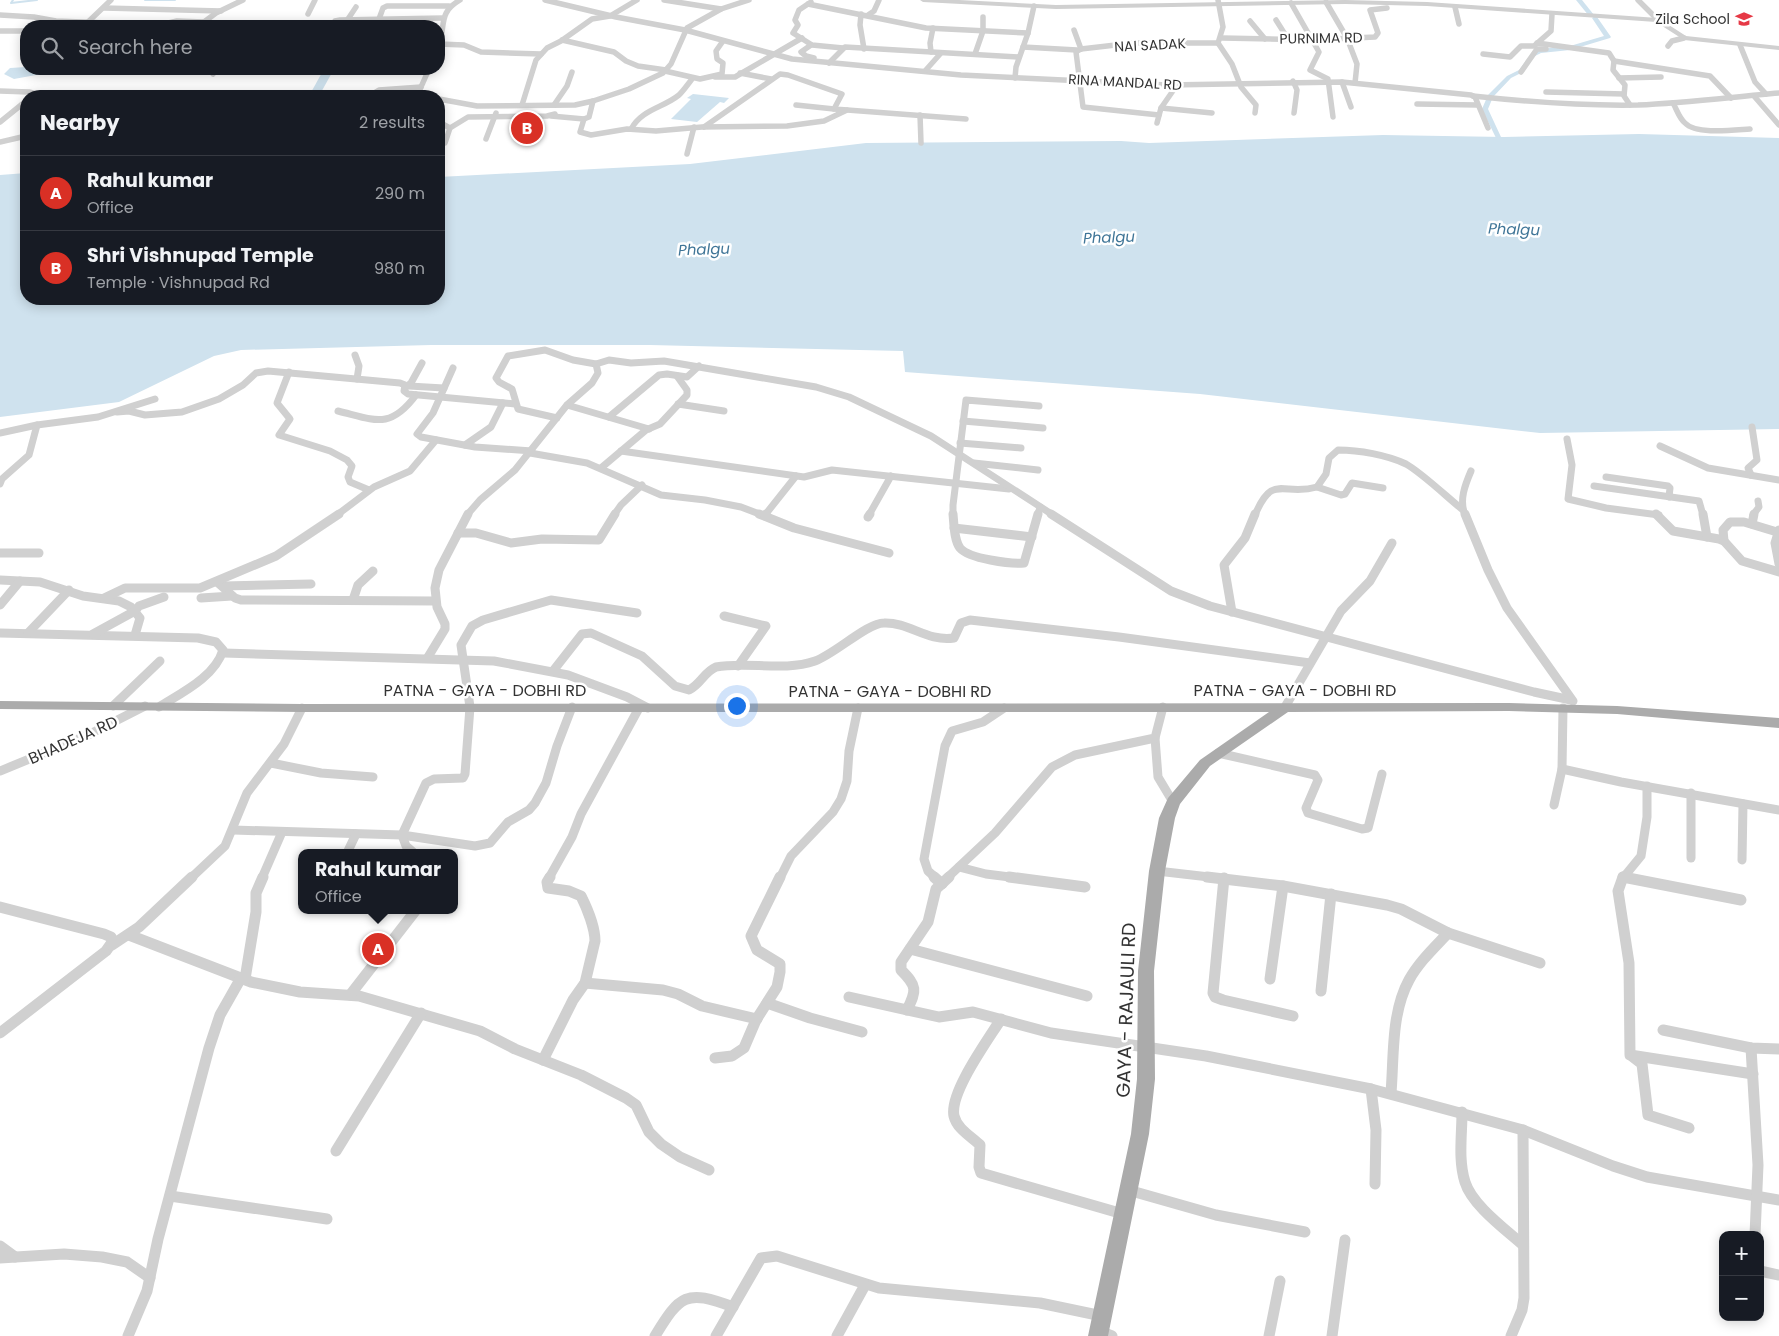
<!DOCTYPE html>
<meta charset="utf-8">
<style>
body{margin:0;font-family:Poppins,sans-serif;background:#20242c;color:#f1f3f6}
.controls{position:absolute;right:15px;bottom:15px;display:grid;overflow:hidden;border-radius:10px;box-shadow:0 2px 12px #0003}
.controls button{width:45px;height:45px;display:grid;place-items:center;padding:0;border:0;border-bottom:1px solid #363941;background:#171b24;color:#f1f3f6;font:25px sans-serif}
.you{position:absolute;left:736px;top:705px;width:18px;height:18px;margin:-12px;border:4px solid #fff;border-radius:50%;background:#1a73e8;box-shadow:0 0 0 8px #1a73e833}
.badge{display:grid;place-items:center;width:32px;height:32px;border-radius:50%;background:#d93025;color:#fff;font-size:16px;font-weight:700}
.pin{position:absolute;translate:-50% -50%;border:2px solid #fff;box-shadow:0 1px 5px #0006}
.popup{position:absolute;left:298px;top:849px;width:160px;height:65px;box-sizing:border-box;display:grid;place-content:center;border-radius:10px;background:#171b24;filter:drop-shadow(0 1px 4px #0005);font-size:16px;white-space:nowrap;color:#9ea1a6}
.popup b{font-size:19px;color:#f1f3f6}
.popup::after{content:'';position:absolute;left:50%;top:100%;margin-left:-10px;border:10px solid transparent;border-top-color:#171b24}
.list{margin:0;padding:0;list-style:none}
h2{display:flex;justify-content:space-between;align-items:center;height:65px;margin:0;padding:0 20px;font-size:21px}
h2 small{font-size:16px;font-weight:400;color:#9ea1a6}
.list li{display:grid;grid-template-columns:32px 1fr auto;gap:15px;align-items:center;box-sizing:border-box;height:75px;padding:0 20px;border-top:1px solid #363941}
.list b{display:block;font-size:19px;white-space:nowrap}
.list p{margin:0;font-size:16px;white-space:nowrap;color:#9ea1a6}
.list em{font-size:16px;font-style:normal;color:#9ea1a6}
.icon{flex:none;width:28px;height:28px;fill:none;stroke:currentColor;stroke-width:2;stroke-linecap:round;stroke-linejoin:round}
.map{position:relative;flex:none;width:1779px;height:1336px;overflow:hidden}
.search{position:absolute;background:#171b24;box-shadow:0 2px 12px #0003;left:20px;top:20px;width:425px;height:55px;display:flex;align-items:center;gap:12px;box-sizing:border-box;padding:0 18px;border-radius:20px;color:#9ea1a6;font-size:19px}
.panel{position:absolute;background:#171b24;box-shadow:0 2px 12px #0003;left:20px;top:90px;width:425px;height:215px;border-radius:20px}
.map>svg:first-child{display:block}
.water{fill:#cfe2ee}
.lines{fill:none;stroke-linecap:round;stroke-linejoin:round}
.stream{stroke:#cfe2ee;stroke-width:2}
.canal{fill:#cfe2ee;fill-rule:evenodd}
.river{fill:#cfe2ee;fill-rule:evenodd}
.minor-far3{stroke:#d0d0d0;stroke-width:5.5}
.minor-far2{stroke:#d0d0d0;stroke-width:7}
.minor-far1{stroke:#d0d0d0;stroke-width:9}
.minor{stroke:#d0d0d0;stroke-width:11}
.tertiary{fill:#d0d0d0;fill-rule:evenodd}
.primary{fill:#ababab;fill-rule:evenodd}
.labels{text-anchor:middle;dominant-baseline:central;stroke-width:5;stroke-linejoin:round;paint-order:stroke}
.far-poi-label{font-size:14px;fill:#333;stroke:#fff;text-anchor:end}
.far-street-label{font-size:14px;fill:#333;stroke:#fff}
.far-water-label{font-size:15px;font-style:italic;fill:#3f7597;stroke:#fff}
.street-label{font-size:16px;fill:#333;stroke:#fff}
.near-street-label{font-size:19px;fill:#333;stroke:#fff}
</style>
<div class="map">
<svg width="1779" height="1336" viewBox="0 0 1779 1336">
<rect width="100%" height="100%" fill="#fff"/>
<g class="water">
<path d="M26,67v2h69l-9,5 -50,1 -22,4 -10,-5 6,-6z"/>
<path d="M693,94l36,4 -5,5 -4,-1 -23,20 -26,-3 20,-20 -4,-1z"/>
<path d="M1639,134l140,4v291l-239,4 -340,-39 -295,-22 -2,-21 -253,-6h-219l-190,5 -27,6 -95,46 -119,15v-242l26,-2v126h413v-122l251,-13 176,-21 255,-2 28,2 234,-8 121,2z"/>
</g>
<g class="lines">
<g class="stream">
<path d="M13,0l-2,3 26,-3"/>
<path d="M145,0h30"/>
</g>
<g class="canal">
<path d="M1576,0h6l12,15 -1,1h-4z"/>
<path d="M1595,16l2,1 14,20 -1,1 -40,12 -29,3 -6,3 -12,16 -12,6 -18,19 -5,12 13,28 -5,1 -14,-29 6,-14 19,-19 12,-6 12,-16 9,-5 30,-3 34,-10 -12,-18z"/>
</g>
<path class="river" d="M324,69h10l-15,27h-10z"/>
<g class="minor-far3">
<path d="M545,0l71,17 69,13 107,29 169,16 207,10 174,-3 129,13 4,2 13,31"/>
<path d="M664,0l57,9"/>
<path d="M1218,0l5,27 -5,16 14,21 9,23 15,18 -1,8"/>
<path d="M1638,0l20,20"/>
<path d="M811,2l-12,8 -4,10 3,5 -5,8 19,12 31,3"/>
<path d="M1326,2l21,36 10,26 -2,19"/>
<path d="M1291,3l28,49 -9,18 18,9 5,38"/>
<path d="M808,4l118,24 102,5"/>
<path d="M1455,7l4,17"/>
<path d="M104,8l117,3"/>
<path d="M308,14l7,-14"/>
<path d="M861,14l-1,11 4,24"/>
<path d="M0,15l34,2 22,4 104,4 17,-4 27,1"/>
<path d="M868,15l6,-4 5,-11"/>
<path d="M348,19l8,-12"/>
<path d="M379,19l4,-11 4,-2h62"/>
<path d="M1276,20l12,19"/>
<path d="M1250,21l15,18"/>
<path d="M88,22l23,-22"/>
<path d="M200,25l16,-12 27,-13"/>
<path d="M223,26l3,-2"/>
<path d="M331,26l4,-5 5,-1 102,-2"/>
<path d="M1074,30l7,19"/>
<path d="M0,31h26"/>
<path d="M1222,38l89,2 64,-3 3,-4 -8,-23 17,-2"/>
<path d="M562,40l52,12 12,9 12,5 28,4"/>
<path d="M1537,43l72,10 5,8 -1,9 12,15 -1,11 6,9"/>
<path d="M439,44l25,1 17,7 60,2"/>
<path d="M439,45c7,-21 -1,-32 21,-45"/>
<path d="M811,45l-10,7 5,4 8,2"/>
<path d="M1740,45l15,37 11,12"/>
<path d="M1668,46l4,-5 12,-3"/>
<path d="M1023,47l54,3"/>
<path d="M1081,49l-5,3 7,55 76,8"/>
<path d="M1081,49l52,-6h85"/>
<path d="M931,52l-1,-9 3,-15"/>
<path d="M975,54l8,-23v-14"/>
<path d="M1483,54l27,3 11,-11h13l17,-15 1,-17"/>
<path d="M1614,61l96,15 21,22"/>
<path d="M829,63l16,-16 174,10"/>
<path d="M665,71l35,8 22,-5 1,-11 -6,-4 -1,-8 7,-10"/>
<path d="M925,71l16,-18"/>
<path d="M1521,72l16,-23h9"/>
<path d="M740,73l31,6"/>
<path d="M213,74l4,-5"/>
<path d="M715,77h20l67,-39"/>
<path d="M1015,78l1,-11 12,-34 6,-27"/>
<path d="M1619,78l42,-1"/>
<path d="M1293,81l4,9 -3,23"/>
<path d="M1342,82l9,25"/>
<path d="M0,91l29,1 4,1 -1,3"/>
<path d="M1546,92l78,2"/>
<path d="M369,96l10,-6 42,-3"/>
<path d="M417,96l12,-27"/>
<path d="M1473,96c55,6 109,10 165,9 47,-2 94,-8 141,-12"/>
<path d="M1754,96l25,29"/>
<path d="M439,99l38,7 98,-1 18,-4 36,-12 34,-16 8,-9 16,-36 34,-19 28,-9"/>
<path d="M1673,103c4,7 6,15 12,20 11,12 49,7 65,6"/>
<path d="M1417,104l60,1"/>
<path d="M522,105l14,-45 11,-12 14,-7 31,-22 18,-3 27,-16"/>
<path d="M554,105l13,-19 5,-14"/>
<path d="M796,105l38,4"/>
<path d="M1161,108l51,5"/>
<path d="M920,115l1,28"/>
<path d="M551,116l33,3 -4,13 11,3 36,-6 29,2 46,-4 85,-1 37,-5 23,-11"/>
<path d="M584,119l5,-2 4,-16"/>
<path d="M0,122l26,-21"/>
<path d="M439,122l11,6"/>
<path d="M1157,123l4,-15 16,-23"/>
<path d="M704,127l76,-53 8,1 54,19 -8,15 132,10"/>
<path d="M631,129c11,-20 32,-21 48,-34 5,-5 9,-11 13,-16"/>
<path d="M486,139l10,-26"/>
<path d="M0,142l26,-6"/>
<path d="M445,143l5,-15 18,-11 79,-1 8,-2"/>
<path d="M687,154l7,-27"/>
</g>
<g class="minor-far2">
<path d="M355,355l4,11 -2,13"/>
<path d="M453,368l-20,45 -16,21 4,3 54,10 57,4"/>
<path d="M289,372l-12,31 13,16 -11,16 51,16 17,9 5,6 -4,11 2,5 19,8"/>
<path d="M409,386l35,2"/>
<path d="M406,387l5,-4 11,-20"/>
<path d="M678,404l46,7"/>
<path d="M567,405l82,24"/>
<path d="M338,411c37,9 52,19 78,-16"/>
<path d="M117,412l12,-1 16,4 37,-3 37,-13 24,-14 13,-12 12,-2 132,12 5,2 -1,6 4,3 107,10"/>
<path d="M609,417l50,-42 8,-1 20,3 12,-11"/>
<path d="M557,418l-39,-9 -6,-20 -13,-7 -3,-4 12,-22 37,-6 28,10 23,4"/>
<path d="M963,421l80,7"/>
<path d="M0,433l37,-8 61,-8 57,-18"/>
<path d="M1567,439l5,26 -4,34 38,9 53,7"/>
<path d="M960,443l61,5"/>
<path d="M465,445l26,-18 12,-24"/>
<path d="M1660,446l48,22 71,12"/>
<path d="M621,451l183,26 28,-7 177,19"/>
<path d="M530,453l57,10 74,32 44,5 36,7 21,8"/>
<path d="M974,463l64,7"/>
<path d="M601,468l45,-38 14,-6 27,-29v-5l-10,-14"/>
<path d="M1751,475l-3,-7 9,-8 -5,-33"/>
<path d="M1606,477l62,9 2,2 -1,9"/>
<path d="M0,484l2,-5 27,-24 8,-30"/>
<path d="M1594,486l105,15 4,14"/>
<path d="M1317,487l24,8 4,-1 7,-11 31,5"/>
<path d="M337,515l37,-28 36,-16 26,-31"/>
<path d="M467,515l13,-15 35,-30 52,-65 25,-22 6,-10 -2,-9 13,-4 22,3 33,-2 152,26 33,10 82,39 122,79"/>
<path d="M614,515l7,-10 21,-20"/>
<path d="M765,515l31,-39"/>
<path d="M869,515l22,-39"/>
<path d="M953,515v-10l13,-105 73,6"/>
<path d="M1038,515l2,-8"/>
<path d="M1255,515c18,-43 28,-18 62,-28l9,-13 3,-16 9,-8c21,0 49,5 68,14 16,9 42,34 57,46"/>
<path d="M1465,515c-6,-15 0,-30 6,-44"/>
<path d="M1753,515l6,-8 -1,-6"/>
</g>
<g class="minor-far1">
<path d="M759,514l35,14 95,25"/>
<path d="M953,514c1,10 1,26 7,34 9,11 51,16 64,15l14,-49"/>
<path d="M1051,514l120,77 39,15 324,86 37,8"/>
<path d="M1465,514l23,56 19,38 66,93"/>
<path d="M1656,514l17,17 46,8 5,2 18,20 37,11"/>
<path d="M1703,514l4,23"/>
<path d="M765,516l1,-2"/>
<path d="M868,517l2,-3"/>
<path d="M1752,524l2,-10"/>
<path d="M954,528l78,9"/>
<path d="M1779,530l-4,13 4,21"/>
<path d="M458,533h18l35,10 31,-4 57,1 16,-26"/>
<path d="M1724,541l-1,-11 7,-8h14l33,10"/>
<path d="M0,553h39"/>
<path d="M0,580l40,2 43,14 36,5 12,6 9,11 -5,17"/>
<path d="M217,582l18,16 6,2 194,1"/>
<path d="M223,586l88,-2"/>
<path d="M104,598l21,-10h75l76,-32 63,-42"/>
<path d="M201,598l31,-2"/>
<path d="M353,600l5,-15 15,-14"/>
<path d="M0,605l20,-24"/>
<path d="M1232,612l-8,-47 21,-27 10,-24"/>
<path d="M724,616l42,10 -28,40"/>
<path d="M0,633l198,5 18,4 7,8c-8,27 -42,43 -64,57"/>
<path d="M28,633l41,-43"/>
<path d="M93,634l42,-23 4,-5 25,-9"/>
<path d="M224,653l270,8 74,14 59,22 21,11"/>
<path d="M428,657l17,-28v-5l-8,-17 -2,-19 4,-18 29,-56"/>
<path d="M553,671l29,-37 9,-1 51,23 33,30 14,4c12,-6 15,-18 27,-23 32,-6 67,5 99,-6 20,-7 52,-38 69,-38 25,-1 43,19 70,15l7,-15 9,-3 149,17 191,26"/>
<path d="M113,706l47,-45"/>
<path d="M1285,707l56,-96 29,-30 22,-38"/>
<path d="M1155,738l3,39 15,25"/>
<path d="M1218,753l97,22 3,5 -12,28 2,5 54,16 6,-1 14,-54"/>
<path d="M271,763l50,10 52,4"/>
<path d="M1562,769l59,13 158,28"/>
<path d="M0,771l88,-36 57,-29"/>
<path d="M1691,793v65"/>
<path d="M1554,805l8,-36 1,-61"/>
<path d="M233,830l169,5 73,11 15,-3 18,-21 21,-12 6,-7 11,-20 11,-37 15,-39"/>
<path d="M347,853l9,-19"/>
<path d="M414,853l-8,-7 -4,-11 24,-52 8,-4 29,-1 2,-4 5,-67 -9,-62 11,-19 11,-6 68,-20 86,13"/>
<path d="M1742,860l1,-56"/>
<path d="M959,867l27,7 32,4"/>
<path d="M1157,871l61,7"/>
<path d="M1623,877l6,1"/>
<path d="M191,878l34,-32 22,-53 37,-49 18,-36"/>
<path d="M262,878l20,-46"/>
<path d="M549,878l23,-41 9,-23 58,-106"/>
<path d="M780,878l11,-22 42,-44 8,-13 6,-18 2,-30 9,-43"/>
<path d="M936,878l-8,-7 -4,-12 21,-113 7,-15 31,-9 21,-14"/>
<path d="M947,878l48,-45 57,-66 23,-12 80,-17 8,-31"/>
<path d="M1623,878l18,-22 6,-39v-31"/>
</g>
<g class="minor">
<path d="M934,877l8,7"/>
<path d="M1009,877l76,10"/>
<path d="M1207,877l76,9 104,19 14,4 47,24 92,30"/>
<path d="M1623,877l-5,14 11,72 1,92 123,19"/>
<path d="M1623,877l118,23"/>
<path d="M1224,878l-11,115 2,4 8,3 70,16"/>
<path d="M0,907l104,27 7,3 2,4 -7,10 -106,82"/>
<path d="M129,935l122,47 49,10 59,4 121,35 35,18 66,26 45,23 10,7 13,27 12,12 19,13 29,13"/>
<path d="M112,945l27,-18 53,-50"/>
<path d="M910,949l177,47"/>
<path d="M245,979l11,-67v-19l7,-16"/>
<path d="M1270,979l13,-93"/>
<path d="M585,983l78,7 15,4 24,12 55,13"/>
<path d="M1321,991l10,-97"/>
<path d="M350,995l66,-85"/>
<path d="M849,997l90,20 34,-5 78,21 155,23 165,33 152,41 90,36 34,11 132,23"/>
<path d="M767,1003l43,15 52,14"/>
<path d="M907,1010c10,-20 10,-24 -6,-40v-8l27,-40 8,-33 13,-12"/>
<path d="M1001,1019c-13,21 -52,74 -47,97 3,13 18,21 26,29l-1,22 2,6 142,41"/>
<path d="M1663,1030l88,18 28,1"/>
<path d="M1751,1048l7,117 -3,70"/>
<path d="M1633,1057l9,7 6,51 41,13"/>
<path d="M715,1058l17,-2 12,-8 12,-28 21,-33 3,-15v-8l-23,-14 -6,-14 29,-59"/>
<path d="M543,1060l30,-60 12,-17 10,-42c0,-13 -8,-33 -14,-45l-12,-5 -21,-3 -1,-6 3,-5"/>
<path d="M1371,1089l5,41 -1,54"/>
<path d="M1391,1093c3,-37 0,-80 18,-113 10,-18 25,-32 39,-47"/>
<path d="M1462,1112c0,23 -4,48 3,70 7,23 40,47 58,63"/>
<path d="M336,1151l85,-138"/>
<path d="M1128,1190l88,25 89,17"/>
<path d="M170,1196l157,23"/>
<path d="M0,1246l15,11"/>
<path d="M0,1258l64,-4 38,3 25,5 23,16"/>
<path d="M1760,1271l19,4"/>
<path d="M1099,1331l13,5"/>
<path d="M128,1336l19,-45 11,-52 51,-191 11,-33 21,-37"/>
<path d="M655,1336c25,-41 31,-47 78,-29"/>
<path d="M716,1336l45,-78 16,-2 102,32 161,15 62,13"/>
<path d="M837,1336l28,-51"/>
<path d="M1269,1336l11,-55"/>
<path d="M1332,1336l13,-96"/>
<path d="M1511,1336l11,-26 2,-12 -1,-168"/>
</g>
<path class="tertiary" d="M920,0h39l97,5 289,-5 82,2 231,16 28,18 93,10v4l-95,-10 -28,-18 -229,-16 -82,-2 -289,5 -133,-7z"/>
<path class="primary" d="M0,701l302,3 1207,-1 108,3 162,12v10l-162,-14 -108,-3 -221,1 -78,54 -30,38 -5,14 -10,53 -11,100 1,108 -6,55 -41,202h-20l43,-202 6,-55 1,-108 11,-100 10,-53 9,-20 32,-38 69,-48h-967l-302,-3z"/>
</g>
<defs>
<g id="school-bare" transform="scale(1.35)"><path d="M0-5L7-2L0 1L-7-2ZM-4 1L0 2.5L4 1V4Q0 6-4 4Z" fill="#e63946" stroke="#fff" stroke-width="2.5" paint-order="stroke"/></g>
</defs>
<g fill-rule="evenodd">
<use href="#school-bare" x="1744" y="19"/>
</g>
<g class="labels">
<g class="far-poi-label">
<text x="1730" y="19">Zila School</text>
</g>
<g class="far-street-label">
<text transform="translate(1321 38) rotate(-1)">PURNIMA RD</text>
<text transform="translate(1150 45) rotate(-3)">NAI SADAK</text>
<text transform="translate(1125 82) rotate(3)">RINA MANDAL RD</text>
</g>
<g class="far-water-label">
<text transform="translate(1514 229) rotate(2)">Phalgu</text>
<text transform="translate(1109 237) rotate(-2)">Phalgu</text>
<text transform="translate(704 249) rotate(-2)">Phalgu</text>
</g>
<g class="street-label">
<text x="485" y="690">PATNA - GAYA - DOBHI RD</text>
<text x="1295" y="690">PATNA - GAYA - DOBHI RD</text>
<text x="890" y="691">PATNA - GAYA - DOBHI RD</text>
<text transform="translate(73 740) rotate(-24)">BHADEJA RD</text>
</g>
<g class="near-street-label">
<text transform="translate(1126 1010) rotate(-88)">GAYA - RAJAULI RD</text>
</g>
</g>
</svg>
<div class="controls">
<button>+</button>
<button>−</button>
</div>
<div class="you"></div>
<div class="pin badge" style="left:378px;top:949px">A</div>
<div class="popup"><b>Rahul kumar</b>Office</div>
<div class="pin badge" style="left:527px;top:128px">B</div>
<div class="search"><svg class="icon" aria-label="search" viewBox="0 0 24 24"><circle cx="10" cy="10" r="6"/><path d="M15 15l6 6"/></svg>Search here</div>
<section class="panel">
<h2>Nearby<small>2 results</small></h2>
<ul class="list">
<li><span class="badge">A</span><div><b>Rahul kumar</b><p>Office</p></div><em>290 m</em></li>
<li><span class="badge">B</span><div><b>Shri Vishnupad Temple</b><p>Temple · Vishnupad Rd</p></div><em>980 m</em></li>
</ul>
</section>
</div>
